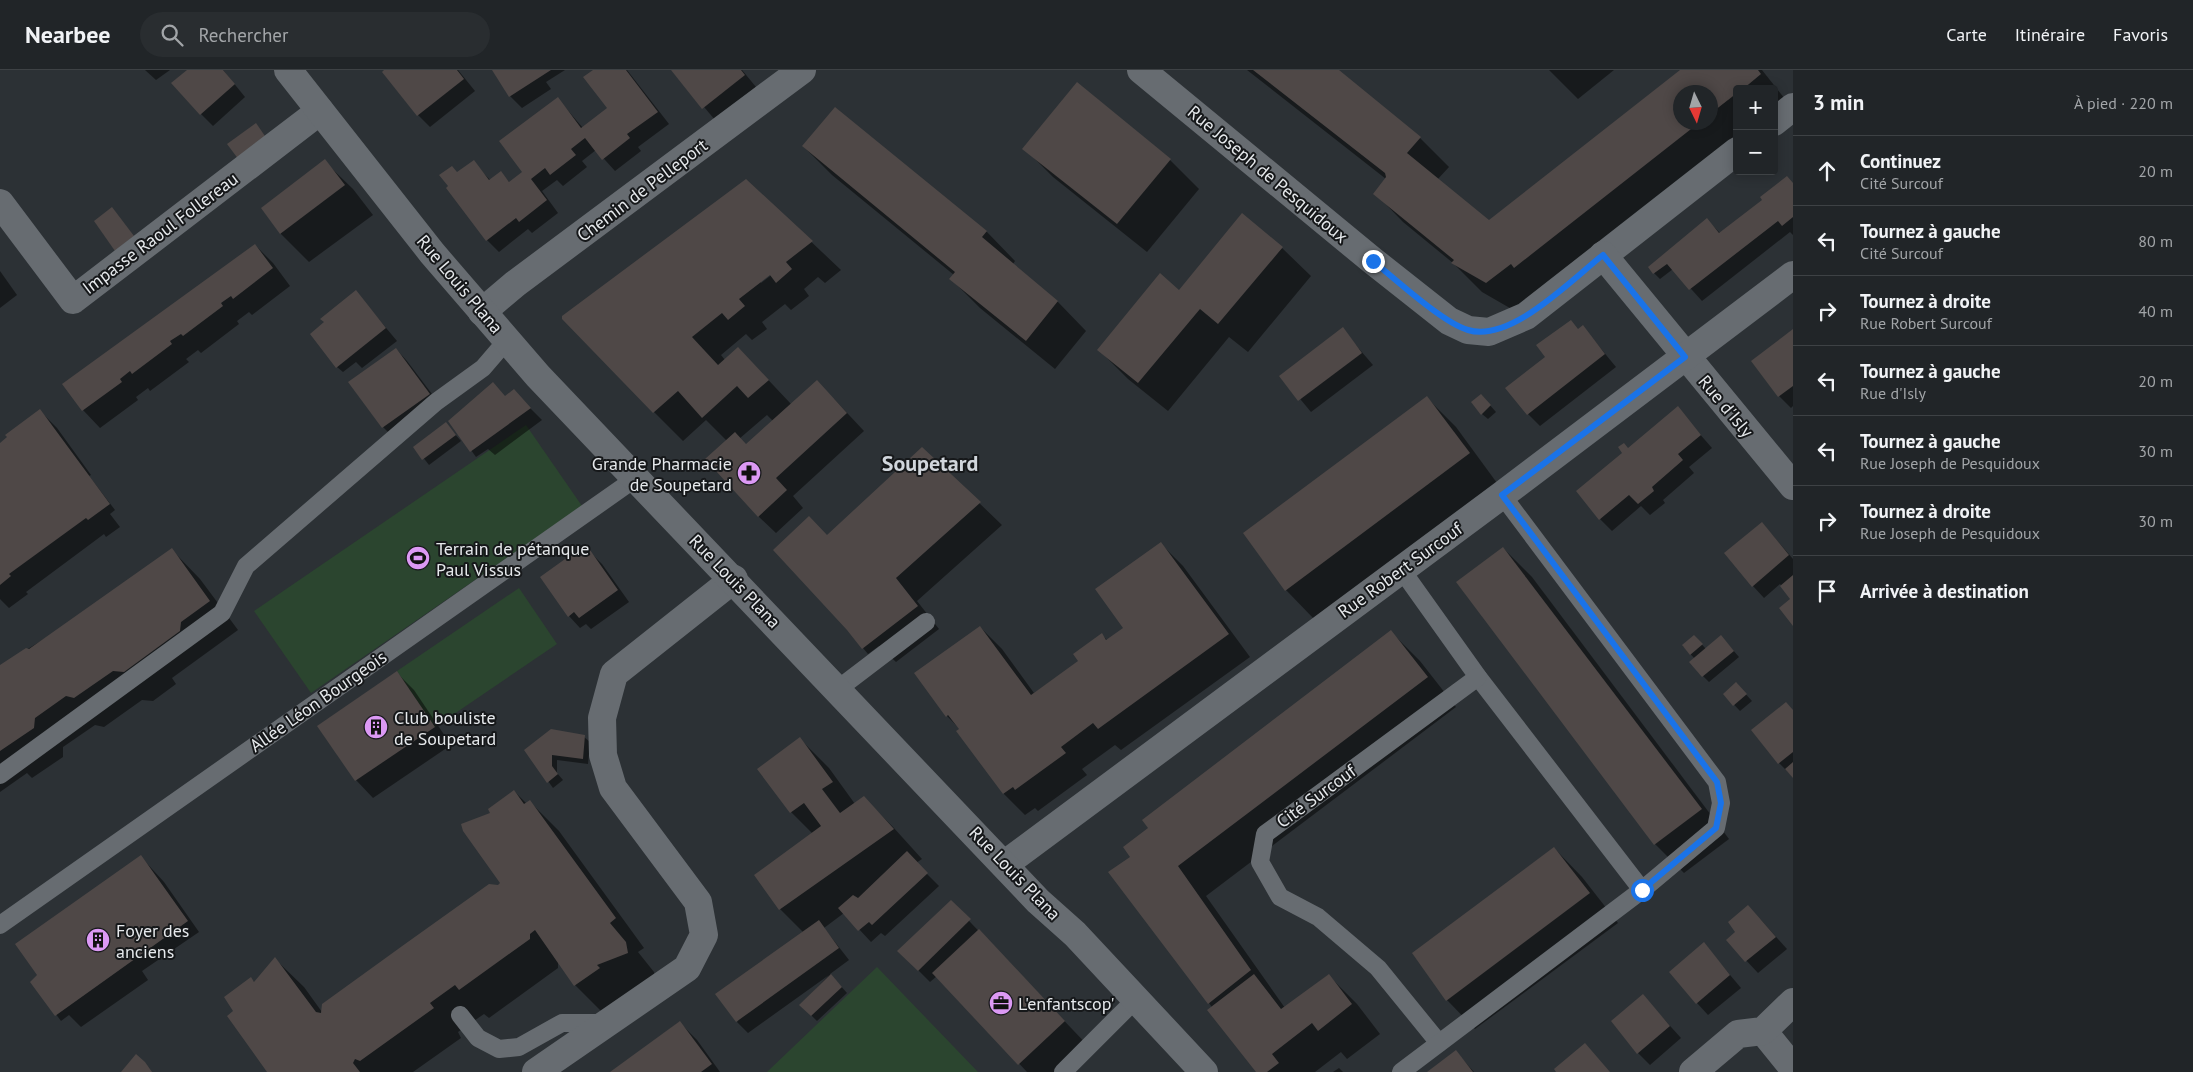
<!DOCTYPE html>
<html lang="fr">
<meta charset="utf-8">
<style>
body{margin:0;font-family:"PT Sans",sans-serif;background:#292d30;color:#f1f3f6}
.controls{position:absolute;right:15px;top:15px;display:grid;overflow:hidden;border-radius:5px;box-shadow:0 2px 12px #0003}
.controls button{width:45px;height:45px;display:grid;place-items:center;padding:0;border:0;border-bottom:1px solid #3e4245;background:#212528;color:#f1f3f6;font:25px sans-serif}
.compass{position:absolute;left:1673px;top:15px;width:45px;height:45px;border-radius:50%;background:#212528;box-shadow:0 2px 12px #0003;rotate:175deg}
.stop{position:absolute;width:15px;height:15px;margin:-11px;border:4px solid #1a73e8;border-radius:50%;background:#fff}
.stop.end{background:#1a73e8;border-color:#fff;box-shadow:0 1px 5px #0008}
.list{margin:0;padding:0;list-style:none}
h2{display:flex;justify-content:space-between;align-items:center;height:65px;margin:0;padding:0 20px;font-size:21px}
h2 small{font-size:16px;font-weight:400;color:#a2a5a8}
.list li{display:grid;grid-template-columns:32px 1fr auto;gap:15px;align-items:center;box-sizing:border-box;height:70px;padding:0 20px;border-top:1px solid #3e4245}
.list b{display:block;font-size:19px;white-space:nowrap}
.list p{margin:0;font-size:16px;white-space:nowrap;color:#a2a5a8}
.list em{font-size:16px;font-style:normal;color:#a2a5a8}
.icon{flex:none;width:28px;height:28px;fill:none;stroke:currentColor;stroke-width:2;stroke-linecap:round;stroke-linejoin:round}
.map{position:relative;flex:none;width:1793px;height:1002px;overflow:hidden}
header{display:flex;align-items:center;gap:30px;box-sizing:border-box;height:70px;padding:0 25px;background:#212528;border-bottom:1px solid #3e4245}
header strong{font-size:24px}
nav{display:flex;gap:28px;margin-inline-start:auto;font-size:18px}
.search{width:350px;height:45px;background:#292d30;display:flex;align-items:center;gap:12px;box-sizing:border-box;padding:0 18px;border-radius:28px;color:#a2a5a8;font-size:19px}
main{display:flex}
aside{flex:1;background:#212528}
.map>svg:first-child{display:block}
.green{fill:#2b452f}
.shadow{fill:#0007;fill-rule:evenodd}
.building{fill:#4f4847}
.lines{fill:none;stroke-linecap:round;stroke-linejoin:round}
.service{stroke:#676c71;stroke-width:18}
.minor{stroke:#676c71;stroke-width:28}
.tertiary{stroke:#676c71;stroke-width:28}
.route{stroke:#1a73e8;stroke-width:6}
.labels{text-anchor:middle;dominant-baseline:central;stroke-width:4;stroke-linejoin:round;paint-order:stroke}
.street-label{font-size:18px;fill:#e6e9ec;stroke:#16181a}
.poi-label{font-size:18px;fill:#e6e9ec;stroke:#16181a;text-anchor:start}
.district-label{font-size:22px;font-weight:bold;fill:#d1d6dc;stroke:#16181a}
</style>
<header>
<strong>Nearbee</strong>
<div class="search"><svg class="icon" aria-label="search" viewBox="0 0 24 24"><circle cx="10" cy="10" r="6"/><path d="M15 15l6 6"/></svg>Rechercher</div>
<nav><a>Carte</a><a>Itinéraire</a><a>Favoris</a></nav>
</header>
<main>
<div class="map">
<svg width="1793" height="1002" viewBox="0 0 1793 1002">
<rect width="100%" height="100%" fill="#2c3135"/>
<g class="green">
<path d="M526,355l56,81 -271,187 -57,-82z"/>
<path d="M519,518l38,56 -122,83 -38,-56z"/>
<path d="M877,897l101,105h-211z"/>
</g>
<g class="shadow">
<path d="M145,0h25l-14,10z"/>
<path d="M189,0h34l22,27 -32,29 -12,-12z"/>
<path d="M386,0h72l17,21 -45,36 -12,-12z"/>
<path d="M494,0h71l-19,12 5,7 -29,19 -12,-12z"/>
<path d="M595,0h32l42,54 -31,23 3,4 -26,20 -19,-21 -14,11 5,6 -24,19 -6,-6 -15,11 16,22 -26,20 -4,-4 -29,23 -12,-12 -29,-67 15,-11 18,19 10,-8 9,10 14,-11 34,-73 25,29 26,-20z"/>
<path d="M673,0h69l14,17 -41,33z"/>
<path d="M1247,0h90l83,68 29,29 -12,13 52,42 193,-152h80l27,34 -15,11v-26h-37v56l-222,166 -33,-19 -29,-29 -50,-41 -28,-29 11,-14zM1680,22h30v30h-30z"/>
<path d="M1549,0h65l-36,29z"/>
<path d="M835,38l152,124 28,29 -2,3 45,38 28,29 -31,38 -75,-61 -29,-29 3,-4 -122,-100 -29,-29z"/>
<path d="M1024,78l146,12 29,29 -52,63 -94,-75z"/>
<path d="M324,91l29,28 20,26 -64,47 -28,-28 -19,-26z"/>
<path d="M746,110l95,90 -16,13 -7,-6 -14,12 5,7 -18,14 -6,-6 -23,18 5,7 -15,11 -6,-6 -25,21 4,5 13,-12 53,56 43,-5 30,32 -71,65 10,12 -27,25 -18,-17 -31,-75 -21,-21 -23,21 -47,-47zM787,193l-26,20 -1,-2zM767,345l6,6 -27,25 -7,-7z"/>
<path d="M1793,113v52l-3,-3 -88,69 -29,-32 -13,10 -6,-6 53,-53 13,13z"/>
<path d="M255,175l18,18 17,23 -38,29 -3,-3 -12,9 2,3 -38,29 -3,-3 -12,9 3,3 -39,29 -2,-3 -12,9 2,3 -38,28 -17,-18 -19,-25z"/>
<path d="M1282,178l29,28 -63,76 -19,-15 -61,74 -40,-32 -29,-29 80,-59z"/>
<path d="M0,201l17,24 -17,13z"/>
<path d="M356,222l41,49 -35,27 -6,-6 -13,10 -6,-5z"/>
<path d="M1583,257l33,40 -76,59 -12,-12 51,-83z"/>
<path d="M1342,259l31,36 -62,47 -30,-36z"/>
<path d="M1793,260v76l-2,2 -12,-12z"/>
<path d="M396,279l11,12 34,45 -46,33 -12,-12z"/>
<path d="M1481,325l15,17 -8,7 -6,-5z"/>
<path d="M1427,328l29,29 41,56 -183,136 -28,-29z"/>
<path d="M525,333l17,17 -47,35 -7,-6 -12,8 -26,-36z"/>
<path d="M1677,338l35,40 -23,19 5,6 -31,27 2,3 -15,12 -9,-9 -29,25 -12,-12 24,-66z"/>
<path d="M40,341l17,17 34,47 -2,1 26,34 -5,4 10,13 -14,10 -2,-3 -78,58 2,2 -19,14 -9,-9v-155z"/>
<path d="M446,354l15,17 -32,24 -14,-18z"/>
<path d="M922,378l80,77 -85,76 22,28 -43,33 -17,-16 -11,8 -5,-6 -35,-112z"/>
<path d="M1762,453l31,36v65l-1,-25 -12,-15 -16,14 -11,-12z"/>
<path d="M1161,474l22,22 67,91 -129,93 -6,-5 -33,24 5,6 -49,36 -3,-3 -10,7 -22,-22 -43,-64 -13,-13 -31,-43 64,-46 22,22 32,44 46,-32 22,-26 5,5 18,-12z"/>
<path d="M1503,478l29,29 197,262 -45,34 -29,-29 -198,-262z"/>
<path d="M172,480l28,29 38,51 -66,48 4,6 -23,17 -11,-1 -38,27 -9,-2 -32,22v10l-31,21 -5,-5 -27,19v-126l62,-38z"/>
<path d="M590,482l12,12 27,38 -38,27 -5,-5 -6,4 -11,-12z"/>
<path d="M1391,562l29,29 36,46 -250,189 79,112 43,-33 29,29 23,30 -33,25 -6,-7 -26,20h-58l-48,-69 -77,-146z"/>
<path d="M1694,566l12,13 20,-7 13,15 -30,25 -6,-6 -8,-17 -12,-13z"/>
<path d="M397,603l17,17 37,55 -78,53 -17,-18z"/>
<path d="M1742,620l10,11 -12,10 -16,-17z"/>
<path d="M1793,640v67l-14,-14z"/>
<path d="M584,667l6,5 -2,22 -31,-4v13l6,7 -10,8 -27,-38z"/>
<path d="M800,669l29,29 26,36 9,-6 29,29 29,32 -6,4 23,23 -54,50 -4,-3 -10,9 -27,-29 -20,15 25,32 -19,14 17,19 -30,28 -16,-16 28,-30 -81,58 -11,-11 67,-89 -24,-24 -24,-34 57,-41 -22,-22z"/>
<path d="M514,721l13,13 3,-2 29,29 85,117 -6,4 16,20 2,10 -52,32 -29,-29 -17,-25v8l-69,50 -5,-4 -26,18 3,6 -48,34h-144l-34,-61 16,-32 4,4 20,-24 29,28 18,25 177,-125 3,-4 -10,-70z"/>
<path d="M1554,778l28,29 36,46 -143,106 -28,-29z"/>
<path d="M141,787l23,25 35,50 -57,39 6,9 -67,47 -12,-12 -8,6 -29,-39z"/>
<path d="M951,832l142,149 -23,21h-43l-90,-96 -7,6 -31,-31z"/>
<path d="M1760,849l27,30 -29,24 -31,-33z"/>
<path d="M1704,874l37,44 -33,27 -11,-12z"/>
<path d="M1643,926l38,42 -31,27 -12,-12z"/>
<path d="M679,952l18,18 23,32h-107z"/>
<path d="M1456,982l18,20h-45z"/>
<path d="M1339,998l4,4h-10z"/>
</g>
<g class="building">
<path d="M187,0h36l12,14 -35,31 -29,-32z"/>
<path d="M384,0h73l7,9 -47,37 -35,-44z"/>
<path d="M492,0h59l-42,27z"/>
<path d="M593,0h33l32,42 -31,22 3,4 -28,22 -17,-22 -14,11 5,6 -26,20 -5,-7 -14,11 16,21 -28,22 -3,-4 -30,23 -40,-53 2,-2 -9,-11 13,-9 5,6 17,-12 15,20 12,-9 8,11 13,-10 -23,-31 59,-44 23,31 26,-20 -24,-31z"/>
<path d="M671,0h70l4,5 -43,34z"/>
<path d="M1253,0h86l82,67 -14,16 82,67 191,-150h78l3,4 -18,15h-6v4l-27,21v-22h-30v30h20l-186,146 -3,-4 -25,19 -35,-20 3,-3 -81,-66 13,-17 -1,-4z"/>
<path d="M1077,12l94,77 -54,65 -95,-75z"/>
<path d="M835,37l152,124 -5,6 76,64 -32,40 -77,-62 6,-7 -153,-126z"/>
<path d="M256,53l11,16 -28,21 -12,-16z"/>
<path d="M325,89l20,26 -65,49 -19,-26z"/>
<path d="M1787,106l6,7v34l-11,9 -4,-5 -89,69 -22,-26 -14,10 -5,-7 59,-49 12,15 43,-33 -2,-3z"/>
<path d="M746,109l67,62 -27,21 6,7 -16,14 -6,-8 -31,24 6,7 -17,14 -6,-7 -30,24 26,28 20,-18 31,33 -21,18 -11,-12 -35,32 -24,-27 -25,22 -91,-94v-3z"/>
<path d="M112,137l22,29 -19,15 -21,-30z"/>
<path d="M1242,143l41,34 -65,77 -18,-15 -62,74 -41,-33 63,-77 19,17z"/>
<path d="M255,174l18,24 -40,31 -2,-3 -10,7 2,3 -40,30 -2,-2 -11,7 2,3 -40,30 -2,-3 -10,8 2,3 -40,29 -20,-27z"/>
<path d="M356,220l30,38 -50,40 -26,-34 14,-12 -4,-3z"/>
<path d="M1571,250l7,9 5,-4 22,29 -78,61 -22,-27 40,-31 -9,-12z"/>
<path d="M1343,257l19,26 -64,48 -19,-25z"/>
<path d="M1793,259v57l-15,11 -27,-36z"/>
<path d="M396,278l34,46 -48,34 -34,-46z"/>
<path d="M817,310l30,33 -71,65 11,12 -29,27 -53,-58 30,-27 11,12z"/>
<path d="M493,312l12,14 9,-7 17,19 -61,44 -22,-31z"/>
<path d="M1481,324l10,11 -10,10 -10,-13z"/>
<path d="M1427,326l43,57 -185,138 -42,-58z"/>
<path d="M1678,336l23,29 -23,19 5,6 -31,27 2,4 -16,13 -9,-9 -30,25 -23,-29 46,-38 -4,-6 6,-4 4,5z"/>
<path d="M40,339l70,95 -22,16 -2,-2 -77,56 2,2 -11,9v-142l7,-6 -2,-2z"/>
<path d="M446,352l10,13 -34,25 -9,-13z"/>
<path d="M922,377l59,55 -85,76 22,28 -56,43 -15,-19 -74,-80 36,-34 18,19z"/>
<path d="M1762,452l27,33 -37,32 -28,-34z"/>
<path d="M1161,472l68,92 -131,95 -5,-6 -32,24 5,6 -51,37 -2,-3 -10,7 -47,-63 3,-2 -11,-14 -2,2 -32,-44 66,-47 51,69 47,-34 -5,-7 29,-21 4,7 17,-12 -28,-39z"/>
<path d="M1503,477l199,262 -48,36 -198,-263z"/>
<path d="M172,478l38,53 -29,21 -1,9 -56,41 -11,-1 -39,27 -8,-2 -31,22 -1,10 -34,23v-86l26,-17 3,1z"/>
<path d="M579,479l5,6 6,-5 28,40 -39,28 -5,-6 -6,5 -28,-40z"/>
<path d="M1793,505v51l-14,-18 11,-9 -10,-13z"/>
<path d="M1391,560l37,47 -250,189 73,104 -43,34 -100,-132 22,-15 -7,-10 25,-19 -6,-8z"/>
<path d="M1694,565l9,9 -13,11 -8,-10z"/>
<path d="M1721,565l13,16 -32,26 -13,-15z"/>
<path d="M397,601l38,56 -80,54 -38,-55z"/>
<path d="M1736,612l11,12 -14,12 -10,-12z"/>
<path d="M1786,632l7,8v42l-15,12 -27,-34z"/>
<path d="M551,659l34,6 -2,24 -31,-4v11l6,8 -11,9 -23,-33z"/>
<path d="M800,667l33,45 -11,7 18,24 24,-17 30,33 -115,81 -25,-35 67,-49 -17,-23 -14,10 -33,-44z"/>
<path d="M1793,692v16l-8,-9z"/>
<path d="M514,720l10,14 6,-4 86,118 -6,5 16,19 2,11 -31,12 3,3 -26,18 -39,-56 -5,4v5l-71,51 -4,-5 -25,18 4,5 -74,53 -5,-2 -2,4 7,9h-93l-40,-56 6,-5 -9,-14 27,-20 3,5 21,-25 41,55 5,1 1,-9 83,-60 84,-60 9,1 2,-2 -37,-52 -2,-7 29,-11 -2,-4z"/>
<path d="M1554,777l36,46 -144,108 -34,-48z"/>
<path d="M907,781l21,22 -56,52 -3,-3 -11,9 -20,-23 15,-13 5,3z"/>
<path d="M141,785l47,66 -133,95 -25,-34 7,-7 -22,-31z"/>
<path d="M951,830l20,19 -53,52 -21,-20z"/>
<path d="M1748,835l28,32 -31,25 -19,-22 9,-8 -7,-10z"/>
<path d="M819,850l20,28 -103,74 -21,-28z"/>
<path d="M979,859l86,92 -47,44 -86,-92z"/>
<path d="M1704,872l26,33 -34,29 -27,-32z"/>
<path d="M831,904l11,13 -31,29 -12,-11z"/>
<path d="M1254,904l27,35 48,-35 23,30 -34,27 -6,-8 -40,31 7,9 -12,9h-11l-49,-62z"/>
<path d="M1643,924l27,32 -33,28 -26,-33z"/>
<path d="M680,951l32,43 -11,8h-91z"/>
<path d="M1585,973l25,29h-54l-2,-3z"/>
<path d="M1456,980l17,22h-46z"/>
<path d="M136,984l9,8 7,10h-31z"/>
</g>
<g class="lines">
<g class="service">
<path d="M1401,499l77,108 164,213 74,-62 5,-25 -4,-21 -215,-287"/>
<path d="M838,619l88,-67"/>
<path d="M0,705l222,-162 24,-47 190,-164 47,-34 24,-28"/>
<path d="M0,855l636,-447"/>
<path d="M460,945l18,23 21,11 20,-2 43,-24h44"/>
<path d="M1439,973l-61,-75 -60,-51 -38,-20 -20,-35 5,-28 213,-157"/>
<path d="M1063,1002l73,-73"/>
<path d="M1401,1002l241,-182"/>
</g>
<g class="minor">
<path d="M1141,0l232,191 76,60 19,9 21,2 37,-16 211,-165"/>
<path d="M1774,52l19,-15"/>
<path d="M0,133l73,97 247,-189"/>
<path d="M1603,185l190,231"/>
<path d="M482,242l33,-28 287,-214"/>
<path d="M1005,794l497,-369 291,-220"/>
<path d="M1763,961l30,37"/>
<path d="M536,1002l151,-104 17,-33 -6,-33 -85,-114 -10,-33 -1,-37 12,-44 120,-95"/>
<path d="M1693,1002l45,-38 25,-3 30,-29"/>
</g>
<path class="tertiary" d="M288,0l144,183 106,123 500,525 37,33 129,138"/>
</g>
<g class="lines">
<path class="route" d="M1373,191c22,18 70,62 95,69 43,13 103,-50 135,-75l82,102 -183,138 215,287 4,21 -5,25 -74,62"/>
</g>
<defs>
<g id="pharmacy-disc" transform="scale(1.25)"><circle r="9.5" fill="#dc99f4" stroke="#16181a"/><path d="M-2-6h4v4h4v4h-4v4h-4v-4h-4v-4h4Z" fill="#111"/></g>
<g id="stadium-disc" transform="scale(1.25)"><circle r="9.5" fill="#dc99f4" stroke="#16181a"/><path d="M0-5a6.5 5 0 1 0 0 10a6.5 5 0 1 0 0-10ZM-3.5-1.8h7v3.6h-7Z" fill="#111"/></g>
<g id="building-disc" transform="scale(1.25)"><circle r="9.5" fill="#dc99f4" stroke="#16181a"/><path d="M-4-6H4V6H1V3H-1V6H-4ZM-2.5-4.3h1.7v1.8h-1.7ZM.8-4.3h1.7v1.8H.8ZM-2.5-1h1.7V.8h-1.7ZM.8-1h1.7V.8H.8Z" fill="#111"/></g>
<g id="office-disc" transform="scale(1.25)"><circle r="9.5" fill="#dc99f4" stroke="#16181a"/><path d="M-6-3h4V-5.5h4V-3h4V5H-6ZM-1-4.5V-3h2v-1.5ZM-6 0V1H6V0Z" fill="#111"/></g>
</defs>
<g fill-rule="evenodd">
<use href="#pharmacy-disc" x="749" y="403"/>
<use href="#stadium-disc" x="418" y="488"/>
<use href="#building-disc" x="376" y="657"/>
<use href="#building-disc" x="98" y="870"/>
<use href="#office-disc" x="1001" y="933"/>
</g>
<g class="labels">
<g class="street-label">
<text transform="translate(1268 104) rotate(40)">Rue Joseph de Pesquidoux</text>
<text transform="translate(642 120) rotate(-37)">Chemin de Pelleport</text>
<text transform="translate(160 163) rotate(-37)">Impasse Raoul Follereau</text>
<text transform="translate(460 214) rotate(50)">Rue Louis Plana</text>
<text transform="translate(1726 336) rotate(50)">Rue d'Isly</text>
<text transform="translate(1400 500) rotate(-36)">Rue Robert Surcouf</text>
<text transform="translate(735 511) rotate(46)">Rue Louis Plana</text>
<text transform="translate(318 631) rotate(-35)">Allée Léon Bourgeois</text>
<text transform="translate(1316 726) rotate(-36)">Cité Surcouf</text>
<text transform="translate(1015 803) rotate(46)">Rue Louis Plana</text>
</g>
<g class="poi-label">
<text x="732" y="393" text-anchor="end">Grande Pharmacie<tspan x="732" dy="21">de Soupetard</tspan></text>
<text x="436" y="478">Terrain de pétanque<tspan x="436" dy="21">Paul Vissus</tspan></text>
<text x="394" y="647">Club bouliste<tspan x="394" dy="21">de Soupetard</tspan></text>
<text x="116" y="860">Foyer des<tspan x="116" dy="21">anciens</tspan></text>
<text x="1018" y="933">L'enfantscop'</text>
</g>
<g class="district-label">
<text x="930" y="393">Soupetard</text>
</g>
</g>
</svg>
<div class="controls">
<button>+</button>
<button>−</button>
</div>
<svg class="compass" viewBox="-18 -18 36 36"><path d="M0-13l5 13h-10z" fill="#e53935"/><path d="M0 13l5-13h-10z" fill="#a2a5a8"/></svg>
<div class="stop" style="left:1642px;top:820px"></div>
<div class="stop end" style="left:1373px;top:191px"></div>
</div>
<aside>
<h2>3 min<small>À pied · 220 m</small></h2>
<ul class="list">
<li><svg class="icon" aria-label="ahead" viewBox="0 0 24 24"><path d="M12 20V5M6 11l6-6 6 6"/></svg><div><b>Continuez</b><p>Cité Surcouf</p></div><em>20 m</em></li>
<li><svg class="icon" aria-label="left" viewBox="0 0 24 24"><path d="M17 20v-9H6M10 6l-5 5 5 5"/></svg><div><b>Tournez à gauche</b><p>Cité Surcouf</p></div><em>80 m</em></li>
<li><svg class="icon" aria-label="right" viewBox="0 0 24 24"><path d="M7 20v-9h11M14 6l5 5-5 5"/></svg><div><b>Tournez à droite</b><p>Rue Robert Surcouf</p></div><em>40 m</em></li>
<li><svg class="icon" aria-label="left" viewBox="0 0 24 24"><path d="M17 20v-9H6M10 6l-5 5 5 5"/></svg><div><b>Tournez à gauche</b><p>Rue d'Isly</p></div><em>20 m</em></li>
<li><svg class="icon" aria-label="left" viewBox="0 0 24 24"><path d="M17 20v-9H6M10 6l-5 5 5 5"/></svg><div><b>Tournez à gauche</b><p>Rue Joseph de Pesquidoux</p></div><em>30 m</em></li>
<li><svg class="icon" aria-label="right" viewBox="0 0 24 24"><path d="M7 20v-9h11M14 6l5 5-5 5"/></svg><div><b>Tournez à droite</b><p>Rue Joseph de Pesquidoux</p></div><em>30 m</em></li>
<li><svg class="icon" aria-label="arrive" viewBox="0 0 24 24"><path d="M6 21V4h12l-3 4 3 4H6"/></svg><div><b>Arrivée à destination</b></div></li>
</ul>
</aside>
</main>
